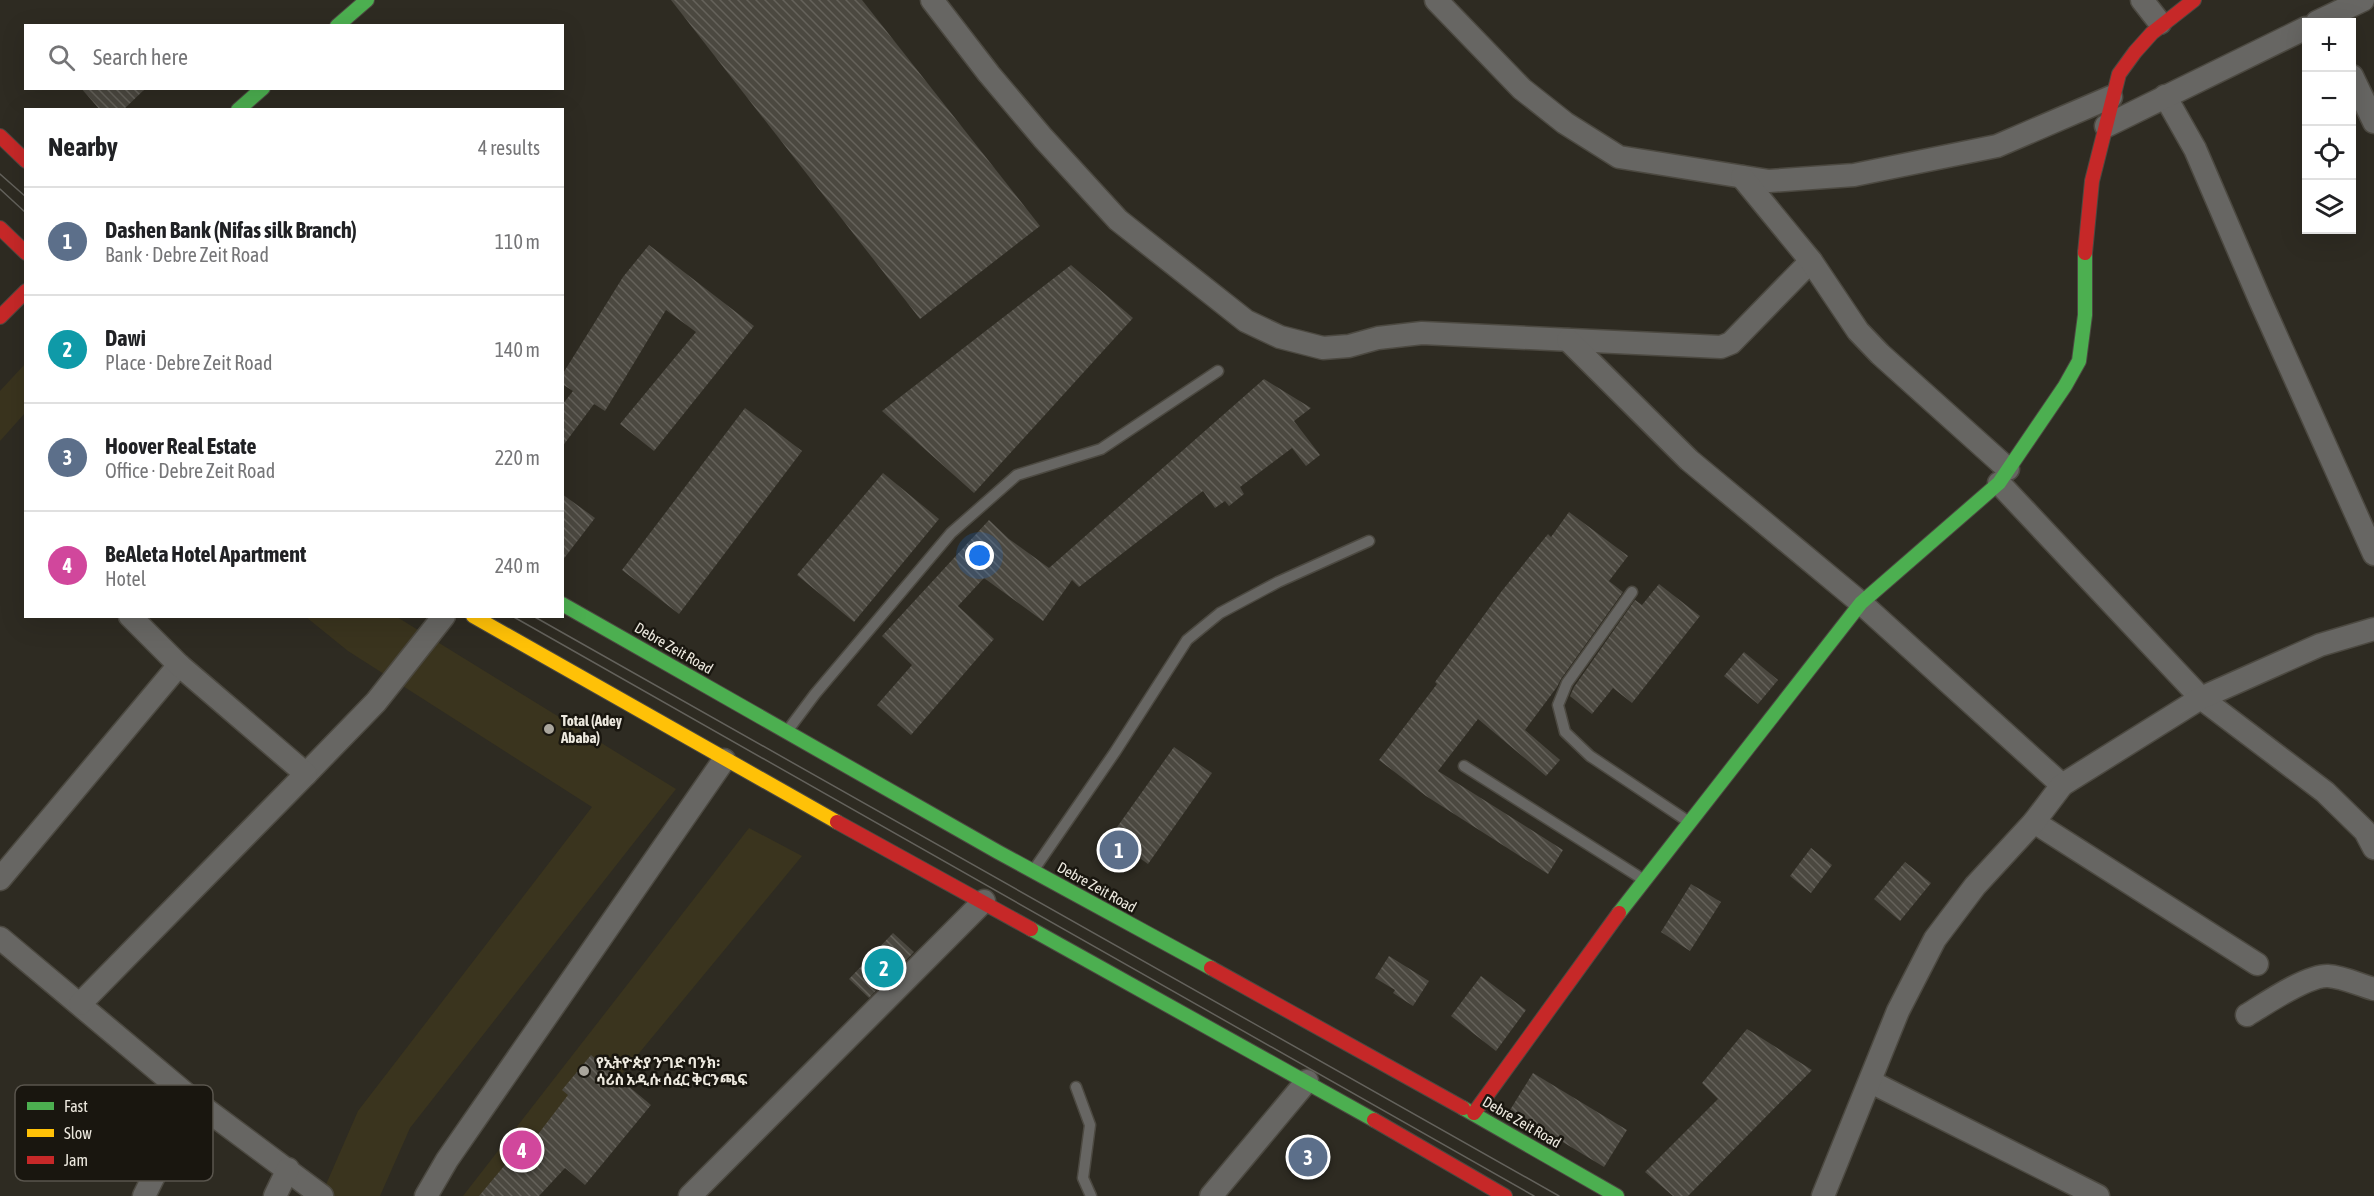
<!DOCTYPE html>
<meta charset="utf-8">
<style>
body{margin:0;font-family:"Asap Condensed","Noto Sans Ethiopic",sans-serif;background:#f6f6f6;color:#202124}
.controls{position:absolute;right:18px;top:18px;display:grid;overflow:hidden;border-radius:0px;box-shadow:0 6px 24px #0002}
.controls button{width:54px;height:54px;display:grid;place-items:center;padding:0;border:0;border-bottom:2px solid #e0e0e0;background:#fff;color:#202124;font:30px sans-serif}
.you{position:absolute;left:980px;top:556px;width:21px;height:21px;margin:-15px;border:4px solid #fff;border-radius:50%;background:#1a73e8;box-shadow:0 0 0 9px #1a73e833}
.badge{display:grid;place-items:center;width:39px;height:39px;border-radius:50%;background:#5e5d5a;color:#fff;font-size:20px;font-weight:700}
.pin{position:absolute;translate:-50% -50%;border:3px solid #fff;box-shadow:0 2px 6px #0006}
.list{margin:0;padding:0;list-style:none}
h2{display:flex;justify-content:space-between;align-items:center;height:78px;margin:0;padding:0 24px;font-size:26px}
h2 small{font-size:20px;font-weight:400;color:#757577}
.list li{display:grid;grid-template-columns:39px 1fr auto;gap:18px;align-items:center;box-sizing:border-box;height:108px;padding:0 24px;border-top:2px solid #e0e0e0}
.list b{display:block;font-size:22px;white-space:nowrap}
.list p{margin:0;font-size:20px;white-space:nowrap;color:#757577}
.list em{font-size:20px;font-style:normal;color:#757577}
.icon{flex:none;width:33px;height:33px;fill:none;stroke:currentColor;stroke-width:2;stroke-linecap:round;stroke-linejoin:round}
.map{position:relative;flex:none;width:2374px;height:1196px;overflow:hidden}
.search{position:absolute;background:#fff;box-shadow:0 6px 24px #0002;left:24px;top:24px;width:540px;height:66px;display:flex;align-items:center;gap:15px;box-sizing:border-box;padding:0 21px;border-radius:0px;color:#757577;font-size:22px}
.panel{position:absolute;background:#fff;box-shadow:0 6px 24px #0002;left:24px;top:108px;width:540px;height:510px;border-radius:0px}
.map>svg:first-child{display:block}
.built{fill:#3a341e}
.building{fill:url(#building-back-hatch)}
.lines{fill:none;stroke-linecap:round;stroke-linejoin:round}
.lane-casing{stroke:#4c4941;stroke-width:13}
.street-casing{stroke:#4c4941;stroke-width:25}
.fast-casing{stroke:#4c4941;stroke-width:16}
.slow-casing{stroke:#4c4941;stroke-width:16}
.jam-casing{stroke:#4c4941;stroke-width:16}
.lane{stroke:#676663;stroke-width:10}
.street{stroke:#676663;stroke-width:22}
.fast{stroke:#4caf50;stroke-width:14}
.slow{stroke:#ffc107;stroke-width:14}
.jam{stroke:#c62828;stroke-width:14}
.tram{stroke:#64625c;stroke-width:1.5}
.poi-dot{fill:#aaa69d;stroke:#19160f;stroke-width:2}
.labels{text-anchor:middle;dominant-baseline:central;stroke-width:5;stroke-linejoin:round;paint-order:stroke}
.street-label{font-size:15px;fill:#ede9df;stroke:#19160f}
.poi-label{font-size:15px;font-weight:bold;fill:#ede9df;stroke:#19160f;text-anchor:start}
.key{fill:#19160f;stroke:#59554d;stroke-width:1.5}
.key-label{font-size:16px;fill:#ede9df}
</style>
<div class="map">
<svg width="2374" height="1196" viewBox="0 0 2374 1196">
<defs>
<pattern id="building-back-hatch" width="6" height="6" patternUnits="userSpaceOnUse" patternTransform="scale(1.5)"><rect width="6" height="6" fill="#4b4840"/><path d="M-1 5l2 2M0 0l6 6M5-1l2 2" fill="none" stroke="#65625b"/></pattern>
</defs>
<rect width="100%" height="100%" fill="#2e2b22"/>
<g class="built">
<path d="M25,364v49l-25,28v-50z"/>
<path d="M306,617h91l279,172 -266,339 -30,68h-59l37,-85 234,-304 -244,-156z"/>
<path d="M749,828l53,28 -281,340h-58z"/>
</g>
<g class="building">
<path d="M671,0h191l178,226 -120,93z"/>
<path d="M81,88h65l-23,22h-23z"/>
<path d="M649,245l105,81 -100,125 -34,-27 76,-92 -30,-22 -61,101 -11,-7 -32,43v-42l11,-14 -11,-7v-9l61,-98z"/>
<path d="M1071,265l62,53 -159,175 -92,-82z"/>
<path d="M1264,379l47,29 -17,13 26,34 -14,11 -14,-18 -52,39 4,7 -15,12 -4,-5 -10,7 -12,-17 -124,96 -7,-7 -29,41 -59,-43 -26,28 36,33 -83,96 -34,-30 35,-40 -30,-29 107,-116 20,19 40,29z"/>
<path d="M745,408l57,43 -123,163 -57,-44z"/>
<path d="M883,473l56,46 -85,103 -57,-47z"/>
<path d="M562,494l33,24 -33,43z"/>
<path d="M1569,512l59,44 -19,25 14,11 -62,87 -4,8 -32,43 35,30 -14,16 -68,-57 -40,52 125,79 -15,24 -122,-78 -47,-36 58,-76 -2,-2 66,-90 47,-58 3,3z"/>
<path d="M1659,584l41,32 -68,87 -19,-15 -21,26 -22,-18 4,-9 61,-87 7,5z"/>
<path d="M1744,652l34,28 -20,24 -34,-28z"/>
<path d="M1174,747l38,26 -64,91 -38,-27z"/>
<path d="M1811,848l21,17 -21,28 -21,-17z"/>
<path d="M1905,862l26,21 -31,38 -26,-22z"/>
<path d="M1691,884l30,18 -31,49 -29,-19z"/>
<path d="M893,933l21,19 -45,46 -20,-19z"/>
<path d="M1389,956l40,25 -16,25 -20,-13 2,-3 -20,-12z"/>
<path d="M1481,976l45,34 -30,41 -45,-35z"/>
<path d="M1747,1029l65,41 -124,126h-15l-28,-24 73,-73 -16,-16z"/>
<path d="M591,1055l60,50 -66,80 -20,-17 -26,28h-60l42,-50 5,4 42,-55 -6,-5z"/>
<path d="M1533,1073l94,57 -23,37 -94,-57z"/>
</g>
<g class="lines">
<g class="lane-casing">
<g id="lane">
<path d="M1632,592l-65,91 -9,22 7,27 25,24 96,64"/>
<path d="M788,730l27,-36 136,-161 66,-58 84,-26 117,-78"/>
<path d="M1464,766l177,112"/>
<path d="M1035,868l80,-116 72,-112 33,-27 58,-31 91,-41"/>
<path d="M1076,1087l14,38 -7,53 8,18"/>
</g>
</g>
<g class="street-casing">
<g id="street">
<path d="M932,0l57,74 54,64 75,82 128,101 34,16 43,11 26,-2 29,-8 44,-5 299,14 10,-4 80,-82"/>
<path d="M1436,0l86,89 43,34 54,34 150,24 85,-6 143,-29 114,-49"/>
<path d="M2142,0l18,23"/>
<path d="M2317,22l46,-22"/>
<path d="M2352,76l22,46"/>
<path d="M2165,96l30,53 65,151 114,254"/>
<path d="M2106,126l200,-98"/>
<path d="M1742,177l69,84 47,70 22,23 128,115"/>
<path d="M1568,340l121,120 172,143 201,182"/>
<path d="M1999,483l202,215 124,94 40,39 9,17"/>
<path d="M306,774l70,-72 68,-86"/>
<path d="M2034,822l223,142"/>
<path d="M0,879l179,-214"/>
<path d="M0,938l192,161 130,97"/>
<path d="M80,1004l226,-230 -127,-109 -49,-49"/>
<path d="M2247,1015c18,-11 60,-40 81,-39 16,1 31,9 46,13"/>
<path d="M1871,1082l227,114"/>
<path d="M144,1196l48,-97"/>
<path d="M275,1196l13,-27"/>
<path d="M426,1196l21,-36 277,-400"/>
<path d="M690,1196l294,-295"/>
<path d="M1211,1196l96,-115"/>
<path d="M1823,1196l75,-185 37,-72 40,-53 59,-64 28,-37 139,-87 119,-53 54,-16"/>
</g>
</g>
<g class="fast-casing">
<g id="fast">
<path d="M337,26l30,-26"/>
<path d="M238,110l25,-22"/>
<path d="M562,604l436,248 213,116"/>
<path d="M1619,913l242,-310 138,-120 66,-97 14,-25 6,-46v-62"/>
<path d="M1031,929l343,191"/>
<path d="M1463,1108l154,88"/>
</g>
</g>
<g class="slow-casing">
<path id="slow" d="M473,616l364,206"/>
</g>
<g class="jam-casing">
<g id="jam">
<path d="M0,136l26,25"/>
<path d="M0,228l26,25"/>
<path d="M2085,253l7,-72 27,-107 16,-22 17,-19 42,-33"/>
<path d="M0,317l26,-26"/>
<path d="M837,822l194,107"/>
<path d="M1211,968l252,140"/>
<path d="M1474,1113l145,-200"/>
<path d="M1374,1120l131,76"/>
</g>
</g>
<use href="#lane" class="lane"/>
<use href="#street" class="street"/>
<use href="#fast" class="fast"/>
<use href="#slow" class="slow"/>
<use href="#jam" class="jam"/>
<g class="tram">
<path d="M0,174l26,23"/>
<path d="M0,189l26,24"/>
<path d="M512,616l1022,580"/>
<path d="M533,616l1026,580"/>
</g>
</g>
<g class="poi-dot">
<circle cx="549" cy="729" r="6"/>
<circle cx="584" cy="1071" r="6"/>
</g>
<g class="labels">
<g class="street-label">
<text transform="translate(674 648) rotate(30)">Debre Zeit Road</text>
<text transform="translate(1097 887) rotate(29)">Debre Zeit Road</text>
<text transform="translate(1522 1122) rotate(30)">Debre Zeit Road</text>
</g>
<g class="poi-label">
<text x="561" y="720">Total (Adey<tspan x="561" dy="17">Ababa)</tspan></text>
<text x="596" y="1062">የኢትዮጵያ ንግድ ባንክ፡<tspan x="596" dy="17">ሳሪስ አዲሱ ሰፈር ቅርንጫፍ</tspan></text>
</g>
</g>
<rect x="15" y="1085" width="198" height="96" rx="9" class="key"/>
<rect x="27" y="1102" width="27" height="8" fill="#4caf50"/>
<rect x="27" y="1129" width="27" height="8" fill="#ffc107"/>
<rect x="27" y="1156" width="27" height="8" fill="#c62828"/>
<g class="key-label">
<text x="64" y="1112">Fast</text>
<text x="64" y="1139">Slow</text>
<text x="64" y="1166">Jam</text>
</g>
</svg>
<div class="controls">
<button>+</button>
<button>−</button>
<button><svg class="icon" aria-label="locate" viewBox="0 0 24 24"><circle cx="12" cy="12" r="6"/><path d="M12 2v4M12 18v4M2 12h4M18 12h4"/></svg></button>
<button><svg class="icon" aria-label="layers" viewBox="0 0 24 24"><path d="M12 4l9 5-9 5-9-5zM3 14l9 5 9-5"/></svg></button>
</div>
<div class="you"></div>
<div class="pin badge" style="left:1119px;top:850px;background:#5c6f8a">1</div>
<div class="pin badge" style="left:884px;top:968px;background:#0f9aa8">2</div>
<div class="pin badge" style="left:1308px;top:1157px;background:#5c6f8a">3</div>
<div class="pin badge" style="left:522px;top:1150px;background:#d1479c">4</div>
<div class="search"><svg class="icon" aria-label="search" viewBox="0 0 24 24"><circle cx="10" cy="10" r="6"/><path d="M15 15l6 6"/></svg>Search here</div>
<section class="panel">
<h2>Nearby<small>4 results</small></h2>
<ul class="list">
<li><span class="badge" style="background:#5c6f8a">1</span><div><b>Dashen Bank (Nifas silk Branch)</b><p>Bank · Debre Zeit Road</p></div><em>110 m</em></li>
<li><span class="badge" style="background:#0f9aa8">2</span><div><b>Dawi</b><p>Place · Debre Zeit Road</p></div><em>140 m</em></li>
<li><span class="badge" style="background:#5c6f8a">3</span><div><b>Hoover Real Estate</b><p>Office · Debre Zeit Road</p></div><em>220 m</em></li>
<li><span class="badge" style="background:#d1479c">4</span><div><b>BeAleta Hotel Apartment</b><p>Hotel</p></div><em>240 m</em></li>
</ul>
</section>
</div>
